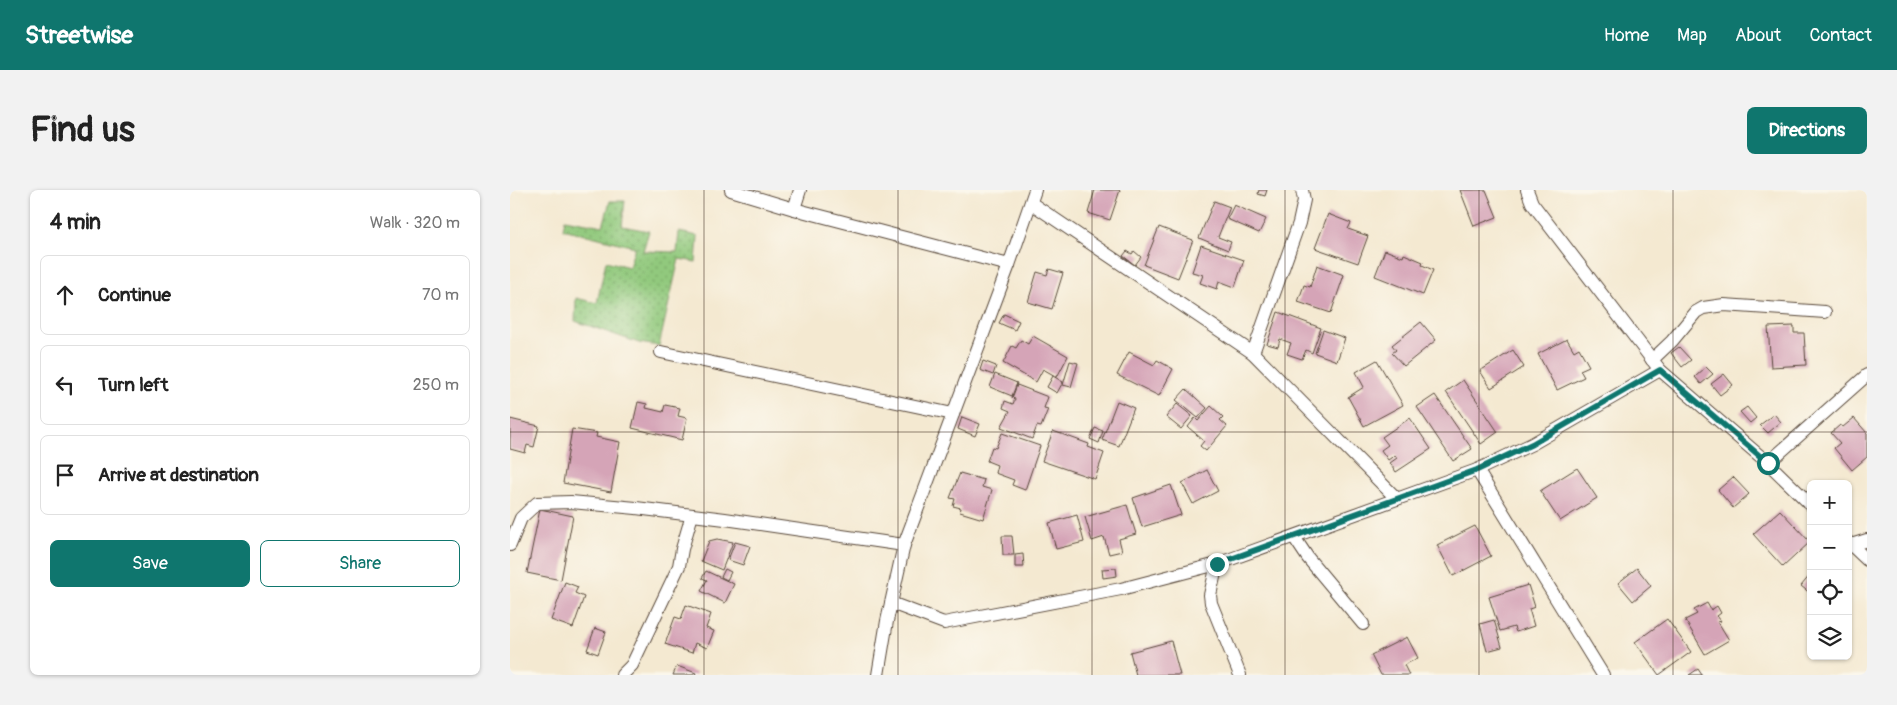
<!DOCTYPE html>
<meta charset="utf-8">
<style>
body{margin:0;font-family:Pangolin,sans-serif;background:#f2f2f2;color:#222}
.controls{position:absolute;right:15px;bottom:15px;display:grid;overflow:hidden;border-radius:8px;box-shadow:0 1px 4px #0004}
.controls button{width:45px;height:45px;display:grid;place-items:center;padding:0;border:0;border-bottom:1px solid #e0e0e0;background:#fff;color:#222;font:25px sans-serif}
.stop{position:absolute;width:15px;height:15px;margin:-11px;border:4px solid #0f766e;border-radius:50%;background:#fff}
.stop.end{background:#0f766e;border-color:#fff;box-shadow:0 1px 5px #0008}
.list{margin:0;padding:0;list-style:none}
h2{display:flex;justify-content:space-between;align-items:center;height:65px;margin:0;padding:0 20px;font-size:21px}
h2 small{font-size:16px;font-weight:400;color:#767676}
.list li{display:grid;grid-template-columns:32px 1fr auto;gap:15px;align-items:center;box-sizing:border-box;height:80px;margin:0 10px 10px;padding:0 10px;border:1px solid #e0e0e0;border-radius:8px}
.list b{display:block;font-size:19px;white-space:nowrap}
.list em{font-size:16px;font-style:normal;color:#767676}
.actions{display:flex;gap:10px;padding:15px 20px}
.actions a{flex:1;padding:11px 0;border:1px solid #0f766e;border-radius:8px;text-align:center;font-size:18px;color:#0f766e}
.actions .main{background:#0f766e;color:#fff}
.icon{flex:none;width:28px;height:28px;fill:none;stroke:currentColor;stroke-width:2;stroke-linecap:round;stroke-linejoin:round}
.map{position:relative;flex:none;width:1357px;height:485px;overflow:hidden;border-radius:8px}
header{display:flex;align-items:center;gap:30px;box-sizing:border-box;height:70px;padding:0 25px;background:#0f766e;color:#fff}
header strong{font-size:24px}
nav{display:flex;gap:28px;margin-inline-start:auto;font-size:18px}
.intro{display:flex;align-items:center;justify-content:space-between;box-sizing:border-box;height:120px;padding:0 30px}
h1{margin:0;font-size:35px}
.button{padding:12px 22px;border-radius:8px;background:#0f766e;color:#fff;font-size:18px;font-weight:700}
main{display:flex;gap:30px;padding:0 30px}
aside{flex:1;background:#fff;border-radius:8px;box-shadow:0 1px 4px #0004}
.map>svg:first-child{display:block}
.grass{fill:url(#grass-dots);stroke:#667a4e}
.building{fill:#d5a4b7}
.lines{fill:none;stroke-linecap:round;stroke-linejoin:round}
.minor-casing{stroke:#574739;stroke-width:14}
.minor{stroke:#fff;stroke-width:12}
.route{stroke:#0f766e;stroke-width:6}
.grid{fill:none;stroke:#3b2a1e;stroke-width:1;stroke-opacity:0.55}
</style>
<header>
<strong>Streetwise</strong>
<nav><a>Home</a><a>Map</a><a>About</a><a>Contact</a></nav>
</header>
<div class="intro"><h1>Find us</h1><a class="button">Directions</a></div>
<main>
<aside>
<h2>4 min<small>Walk · 320 m</small></h2>
<ul class="list">
<li><svg class="icon" aria-label="ahead" viewBox="0 0 24 24"><path d="M12 20V5M6 11l6-6 6 6"/></svg><div><b>Continue</b></div><em>70 m</em></li>
<li><svg class="icon" aria-label="left" viewBox="0 0 24 24"><path d="M17 20v-9H6M10 6l-5 5 5 5"/></svg><div><b>Turn left</b></div><em>250 m</em></li>
<li><svg class="icon" aria-label="arrive" viewBox="0 0 24 24"><path d="M6 21V4h12l-3 4 3 4H6"/></svg><div><b>Arrive at destination</b></div></li>
</ul>
<div class="actions"><a class="main">Save</a><a>Share</a></div>
</aside>
<div class="map">
<svg width="1357" height="485" viewBox="0 0 1357 485">
<defs>
<pattern id="grass-dots" width="8" height="8" patternUnits="userSpaceOnUse" patternTransform="scale(1.25)"><rect width="8" height="8" fill="#91c97d"/><path d="M2 2h.1M6 6h.1" fill="none" stroke="#78a366" stroke-width="1.8" stroke-linecap="round"/></pattern>
</defs>
<rect width="100%" height="100%" fill="#fbf7ec"/>
<filter id="ink" filterUnits="userSpaceOnUse"><feTurbulence type="fractalNoise" baseFrequency=".02" numOctaves="2"/><feDisplacementMap in="SourceGraphic" scale="10" xChannelSelector="R" yChannelSelector="G"/><feConvolveMatrix kernelMatrix="1 2 1 2 8 2 1 2 1" color-interpolation-filters="sRGB"/></filter>
<filter id="wash" filterUnits="userSpaceOnUse"><feTurbulence type="fractalNoise" baseFrequency=".0096" numOctaves="4" result="noise"/><feDisplacementMap in="SourceGraphic" scale="20" xChannelSelector="R" yChannelSelector="G"/><feGaussianBlur stdDeviation="1.12" result="paint"/><feColorMatrix in="noise" values="0 0 0 0 0 0 0 0 0 0 0 0 0 0 0 0 0 1.4 0 .05"/><feComposite in="paint" operator="in"/></filter>
<g filter="url(#wash)">
<rect width="100%" height="100%" fill="#f4e9d1"/>
<path class="grass" d="M100,11h15l-3,25 27,5 -6,20 34,1 2,-20 19,4 -2,26 -17,-3 -20,87 -20,-3 -64,-22 1,-23 21,5 9,-42 23,6 6,-20 -72,-18 2,-10 38,7z"/>
<g id="blocks">
<g class="building">
<path d="M585,0h25l-10,30 -22,-7z"/>
<path d="M749,0h8l-2,6 -7,-2z"/>
<path d="M950,0h26l11,27 -23,9z"/>
<path d="M704,11l16,6 -12,30 13,5 -3,8 -29,-12z"/>
<path d="M724,15l32,14 -7,14 -32,-14z"/>
<path d="M818,24l23,9 -3,6 20,7 -10,27 -43,-15z"/>
<path d="M649,37l34,13 -15,38 -34,-13z"/>
<path d="M691,55l43,15 -9,27 -16,-6 -2,8 -17,-6 3,-8 -11,-3z"/>
<path d="M875,60l18,7 1,-3 19,8 -1,3 11,5 -10,25 -48,-19z"/>
<path d="M617,61l5,3 2,-3 7,6 -6,8 -12,-9z"/>
<path d="M807,75l27,10 -13,38 -33,-11 6,-17 6,2z"/>
<path d="M539,79l14,4 -11,36 -24,-7 9,-30 10,3z"/>
<path d="M768,122l43,16 -9,25 -6,-3 -4,9 -15,-5 4,-11 -11,-4 -2,8 -11,-3z"/>
<path d="M494,124l15,7 -4,9 -16,-7z"/>
<path d="M911,132l15,18 -32,26 -12,-13 4,-3 -4,-5z"/>
<path d="M1284,136v7h10l2,32 -35,2 -3,-40z"/>
<path d="M813,140l22,8 -8,23 -22,-8z"/>
<path d="M523,146l35,20 -11,21 -14,-8 -7,13 -33,-19 9,-17 4,2 5,-8 7,4z"/>
<path d="M1057,149l7,12 5,-3 10,18 -9,4 4,7 -27,13 -19,-36z"/>
<path d="M1169,157l12,13 -9,7 -11,-14z"/>
<path d="M1003,160l11,17 -33,21 -11,-17z"/>
<path d="M619,162l25,13 3,-5 16,9 -14,27 -42,-21z"/>
<path d="M867,170l26,45 -39,21 -16,-29 16,-10 -8,-15z"/>
<path d="M473,171l13,5 -3,9 -13,-5z"/>
<path d="M560,171l8,2 -7,24 -8,-2z"/>
<path d="M1196,177l7,7 -12,10 -6,-7z"/>
<path d="M485,184l22,9 -5,13 -22,-9z"/>
<path d="M1214,184l9,11 -13,10 -9,-11z"/>
<path d="M543,186l10,6 -6,11 -10,-6z"/>
<path d="M953,190l35,52 -17,12 -35,-52z"/>
<path d="M507,195l31,12 -4,11 4,1 -7,18 -4,-1 -5,13 -31,-12 9,-16 -7,-3 2,-7 8,3 2,-5 -3,-1z"/>
<path d="M676,199l21,19 -9,10 -22,-18z"/>
<path d="M925,205l37,54 -19,12 -36,-54z"/>
<path d="M607,211l17,7 -15,38 -17,-6z"/>
<path d="M128,212l9,2 -1,4 17,4 2,-7 15,3 -2,8 9,2 -5,22 -50,-12z"/>
<path d="M667,214l15,12 -11,13 -15,-12z"/>
<path d="M701,216l12,11 -3,3 7,6 -21,25 -6,-5 4,-5 -16,-14 7,-9 3,3z"/>
<path d="M1237,217l9,11 -6,5 -10,-11z"/>
<path d="M1264,224l7,8 -13,11 -8,-8z"/>
<path d="M452,227l18,7 -5,12 -17,-7z"/>
<path d="M900,228l21,31 -35,23 -6,-9 7,-5 -2,-3 -7,5 -7,-10 7,-5 -6,-8z"/>
<path d="M1344,228l13,15v24l-15,13 -18,-22 6,-5 -9,-10 9,-8 3,2z"/>
<path d="M0,229l29,7 -5,21 -7,-2 -2,8 -15,-4z"/>
<path d="M585,238l8,3 -4,12 -9,-4z"/>
<path d="M62,239l25,4 -1,4 24,5 -9,50 -48,-9z"/>
<path d="M543,241l36,13 -1,3 16,6 -9,26 -53,-18z"/>
<path d="M492,243l38,13 -15,44 -13,-5 2,-5 -19,-7 2,-8 -10,-4 5,-14 4,1z"/>
<path d="M1067,278l20,30 -37,23 -20,-30z"/>
<path d="M697,280l11,21 -25,13 -11,-21z"/>
<path d="M450,283l24,7 -2,7 10,3 -9,29 -23,-7 1,-4 -8,-2 2,-7 -5,-1z"/>
<path d="M1223,287l16,17 -16,14 -15,-18z"/>
<path d="M661,295l10,30 -39,12 -9,-29z"/>
<path d="M617,315l9,29 -17,5 3,12 -13,3 -5,-17 -12,4 -7,-24z"/>
<path d="M30,319l33,7 -12,64 -34,-7z"/>
<path d="M1270,320l30,32 -27,25 -30,-33z"/>
<path d="M567,325l7,27 -28,7 -7,-26z"/>
<path d="M965,336l16,30 -38,20 -16,-31z"/>
<path d="M492,346h10l2,19h-11z"/>
<path d="M207,349l16,3 -11,28 -21,-9 8,-20z"/>
<path d="M225,352l15,4 -7,19 -15,-5z"/>
<path d="M513,364l1,13h-9v-12z"/>
<path d="M606,378l1,8 -14,2 -1,-9z"/>
<path d="M1127,378l14,18 -18,15 -15,-18z"/>
<path d="M215,379l6,3 -4,8 -6,-3z"/>
<path d="M196,381l28,13 -9,19 -24,-12 6,-11 -5,-2z"/>
<path d="M1301,384v20l-10,-8z"/>
<path d="M55,392l13,5 -3,6 9,4 -11,31 -22,-8z"/>
<path d="M1018,395l7,22 -6,2 5,17 -18,6 -2,-5 -14,4 -11,-34z"/>
<path d="M1197,413l4,7 6,-4 4,7 -4,3 4,5 -3,1 11,18 -24,14 -20,-34 12,-6 -3,-4z"/>
<path d="M176,415l25,9 -5,14 8,3 -7,17 -12,-5 -3,10 -27,-9 10,-27 6,2z"/>
<path d="M1157,429l24,33 -32,23 -24,-33z"/>
<path d="M984,430l8,27 -15,4 -7,-27z"/>
<path d="M85,438l11,4 -8,22 -11,-4z"/>
<path d="M897,447l11,21 -14,7 5,10h-28l-10,-20z"/>
<path d="M661,451l9,34h-44l-6,-23z"/>
<path d="M167,476l19,7 -1,2h-22z"/>
<path d="M1188,479l4,6h-13z"/>
</g>
</g>
</g>
<g filter="url(#ink)">
<use href="#blocks" fill-opacity="0" stroke="#574739" stroke-width="1"/>
<g class="lines">
<g class="minor-casing">
<g id="minor">
<path d="M221,0l63,19 215,56"/>
<path d="M1017,0l5,13 128,167 108,93 43,42"/>
<path d="M521,13l222,150 144,146"/>
<path d="M284,19l6,-19"/>
<path d="M151,162l292,62"/>
<path d="M743,163l46,-130 5,-23 -2,-10"/>
<path d="M1142,170l20,-19 24,-29 7,-4 21,-3 101,7"/>
<path d="M1258,273l99,-88"/>
<path d="M967,280l126,205"/>
<path d="M784,347l14,21 55,66"/>
<path d="M1338,352l19,18"/>
<path d="M0,355l11,-27 16,-15 34,-1 65,6 89,11 179,26"/>
<path d="M1341,355l16,-5"/>
<path d="M707,374l-7,31 1,8 29,72"/>
<path d="M381,413l53,20 177,-34 96,-25 260,-94 55,-26 128,-74"/>
<path d="M112,485l10,-10 47,-99 3,-17 10,-34"/>
<path d="M368,485l9,-54 17,-76 105,-280 26,-75"/>
</g>
</g>
<use href="#minor" class="minor"/>
</g>
</g>
<g class="lines" filter="url(#ink)">
<path class="route" d="M707,374l260,-94 55,-26 128,-74 108,93"/>
</g>
<path class="grid" d="M194,0v485M388,0v485M582,0v485M775,0v485M969,0v485M1163,0v485M0,242h1357"/>
</svg>
<div class="controls">
<button>+</button>
<button>−</button>
<button><svg class="icon" aria-label="locate" viewBox="0 0 24 24"><circle cx="12" cy="12" r="6"/><path d="M12 2v4M12 18v4M2 12h4M18 12h4"/></svg></button>
<button><svg class="icon" aria-label="layers" viewBox="0 0 24 24"><path d="M12 4l9 5-9 5-9-5zM3 14l9 5 9-5"/></svg></button>
</div>
<div class="stop" style="left:1258px;top:273px"></div>
<div class="stop end" style="left:707px;top:374px"></div>
</div>
</main>
